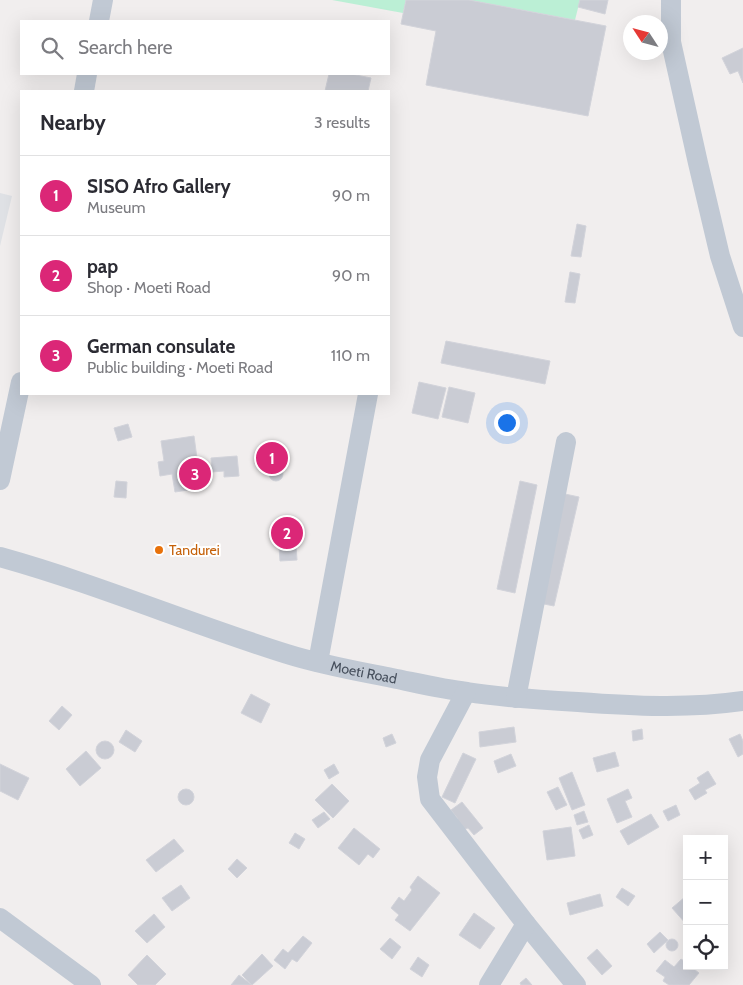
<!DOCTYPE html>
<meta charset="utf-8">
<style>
body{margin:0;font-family:Cabin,sans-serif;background:#f7f7f7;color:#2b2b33}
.controls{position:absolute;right:15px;bottom:15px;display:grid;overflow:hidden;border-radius:0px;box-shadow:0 5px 20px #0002}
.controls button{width:45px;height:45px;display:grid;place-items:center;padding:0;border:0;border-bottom:1px solid #e1e1e2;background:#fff;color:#2b2b33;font:25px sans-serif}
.compass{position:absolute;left:623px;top:15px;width:45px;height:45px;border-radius:50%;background:#fff;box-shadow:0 5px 20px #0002;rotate:306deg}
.you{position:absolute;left:506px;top:422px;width:18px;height:18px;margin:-12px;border:4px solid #fff;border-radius:50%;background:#1a73e8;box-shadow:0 0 0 8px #1a73e833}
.badge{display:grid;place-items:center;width:32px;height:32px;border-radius:50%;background:#db2777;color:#fff;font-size:16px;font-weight:700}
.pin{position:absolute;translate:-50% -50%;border:2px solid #fff;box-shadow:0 1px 5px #0006}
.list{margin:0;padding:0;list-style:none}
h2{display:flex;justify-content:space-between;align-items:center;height:65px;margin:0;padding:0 20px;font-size:21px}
h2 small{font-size:16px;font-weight:400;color:#7c7c81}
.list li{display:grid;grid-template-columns:32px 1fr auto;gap:15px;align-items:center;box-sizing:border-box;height:80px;padding:0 20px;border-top:1px solid #e1e1e2}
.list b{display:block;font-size:19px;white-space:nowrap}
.list p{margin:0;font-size:16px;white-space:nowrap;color:#7c7c81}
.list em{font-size:16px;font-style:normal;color:#7c7c81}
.icon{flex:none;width:28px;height:28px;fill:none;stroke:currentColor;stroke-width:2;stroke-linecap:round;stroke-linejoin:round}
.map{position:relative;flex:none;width:743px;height:985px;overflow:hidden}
.search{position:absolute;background:#fff;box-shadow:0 5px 20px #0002;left:20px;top:20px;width:370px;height:55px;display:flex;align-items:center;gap:12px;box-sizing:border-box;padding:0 18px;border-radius:0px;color:#7c7c81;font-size:19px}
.panel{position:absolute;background:#fff;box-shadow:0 5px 20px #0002;left:20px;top:90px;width:370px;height:305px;border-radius:0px}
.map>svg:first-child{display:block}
.airport{fill:#e0e2e6}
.garden{fill:#bbefd5}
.building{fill:#caccd4;stroke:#d2d3da}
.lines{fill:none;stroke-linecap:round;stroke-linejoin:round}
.minor{stroke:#c1c9d4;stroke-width:20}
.food-dot{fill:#e8710a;stroke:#fff;stroke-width:2}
.labels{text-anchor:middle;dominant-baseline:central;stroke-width:4;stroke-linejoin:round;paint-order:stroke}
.food-label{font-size:14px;fill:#c56008;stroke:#fff;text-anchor:start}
.street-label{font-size:14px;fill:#464f5c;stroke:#fff}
</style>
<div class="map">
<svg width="743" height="985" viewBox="0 0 743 985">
<rect width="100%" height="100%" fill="#f1eeee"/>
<path class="airport" d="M0,193l12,3 -12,50z"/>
<g class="garden">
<path d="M332,0h74l-3,13z"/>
<path d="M469,0h111l-5,20z"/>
</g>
<g class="building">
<path d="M406,0h63l137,26 -18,90 -162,-31 10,-54 -35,-7z"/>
<path d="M580,0h28l-3,14 -27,-7z"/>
<path d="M743,48v35l-5,-12 -8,3 -8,-16z"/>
<path d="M329,74h22l20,4 -3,13h-43z"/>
<path d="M577,224l9,2 -5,31 -10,-1z"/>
<path d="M570,272l10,2 -5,29 -10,-1z"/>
<path d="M446,341l104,20 -5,23 -104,-21z"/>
<path d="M419,382l27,6 -8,31 -26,-6z"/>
<path d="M449,387l26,6 -7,30 -26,-6z"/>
<path d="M128,424l4,13 -14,4 -4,-13z"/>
<path d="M194,436l7,52 -26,4 -3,-18 -12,2 -2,-14 6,-1 -3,-20z"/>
<path d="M237,456l2,20 -15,1v-6l-12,1 -1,-14z"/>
<circle cx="276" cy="474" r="7"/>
<path d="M116,481l11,1 -1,16 -12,-1z"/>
<path d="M520,481l17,4 -22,108 -18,-4z"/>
<path d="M565,494l14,3 -25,109 -15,-3z"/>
<path d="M296,545l1,15 -17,1 -1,-15z"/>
<path d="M251,694l19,10 -9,19 -20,-10z"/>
<path d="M62,706l10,9 -13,15 -10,-9z"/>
<path d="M514,727l2,15 -36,5 -1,-15z"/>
<path d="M642,729l1,10 -10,2 -1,-10z"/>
<path d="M126,730l16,11 -7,11 -16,-10z"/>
<path d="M392,734l4,9 -10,4 -3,-9z"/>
<path d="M740,734l3,7v13l-5,3 -9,-18z"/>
<circle cx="105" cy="750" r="9"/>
<path d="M86,751l15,17 -21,18 -14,-17z"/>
<path d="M615,752l4,14 -22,6 -4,-14z"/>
<path d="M463,753l13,6 -21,44 -13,-6z"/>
<path d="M511,754l5,12 -18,7 -4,-12z"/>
<path d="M0,764l29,14 -11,22 -18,-9z"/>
<path d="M334,764l5,9 -10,6 -5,-9z"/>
<path d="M708,771l8,13 -11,6 2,3 -12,7 -6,-10 11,-7 -3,-5z"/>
<path d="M572,772l13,33 -13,5 -13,-32z"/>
<path d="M332,784l17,17 -16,17 -18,-18z"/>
<path d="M558,787l9,18 -11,5 -9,-18z"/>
<path d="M628,789l4,9 -7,3 7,16 -15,6 -10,-24z"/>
<circle cx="186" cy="797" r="8"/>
<path d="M462,802l21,26 -9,7 -6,-7 -5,2 -7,-9 2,-2 -7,-9z"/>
<path d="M676,805l4,10 -12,6 -5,-10z"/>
<path d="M584,811l4,11 -11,3 -3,-10z"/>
<path d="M324,812l6,7 -12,9 -6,-8z"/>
<path d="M651,814l8,13 -31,18 -8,-14z"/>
<path d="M589,825l4,10 -10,4 -4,-9z"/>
<path d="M571,827l4,29 -28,4 -4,-29z"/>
<path d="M354,828l26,21 -7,9 -5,-4 -9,11 -21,-17z"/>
<path d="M295,833l10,6 -6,10 -10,-6z"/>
<path d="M174,839l10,12 -28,21 -10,-12z"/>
<path d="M237,859l10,9 -10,10 -9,-9z"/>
<path d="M418,876l22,17 -30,38 -15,-11 4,-5 -8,-7 8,-11 5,4 8,-11 -2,-3z"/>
<path d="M181,885l9,13 -18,13 -10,-13z"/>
<path d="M622,888l13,8 -7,10 -12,-9z"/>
<path d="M600,894l3,12 -33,9 -3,-12z"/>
<path d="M685,897l2,2v26l-15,-17z"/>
<path d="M474,913l21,15 -15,21 -21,-14z"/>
<path d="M154,914l11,13 -18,16 -12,-12z"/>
<path d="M660,932l8,8 -14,13 -7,-9z"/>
<path d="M303,936l9,7 -15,19 -5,-3 -7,10 -11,-9 9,-11 5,4z"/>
<path d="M390,938l11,9 -9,12 -12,-10z"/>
<circle cx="672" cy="945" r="6"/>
<path d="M597,949l15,17 -10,9 -15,-17z"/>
<path d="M262,954l11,12 -21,19 -10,-10z"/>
<path d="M147,955l19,19 -11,11h-17l-10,-10z"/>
<path d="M418,957l11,8 -7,12 -12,-8z"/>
<path d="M681,959l6,4v3h3l9,7 -10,12h-20l-6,-4 2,-4 -9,-6 9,-11 9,7z"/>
<path d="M239,975l13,10h-21z"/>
<path d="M526,978l6,7h-11l-1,-2z"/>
</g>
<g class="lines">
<g class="minor">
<path d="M671,0v42l27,121 22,93 23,71"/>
<path d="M99,21l4,-21"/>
<path d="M84,91l3,-17"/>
<path d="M0,480l21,-98"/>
<path id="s1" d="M0,557c97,27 191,67 287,97 35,11 70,17 105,24 25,5 50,11 75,14 37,6 74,8 111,10 55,4 110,7 165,-1"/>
<path d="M318,662l50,-268"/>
<path d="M466,692l-36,68 -3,17 3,22 96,125 50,61"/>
<path d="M516,698l50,-256"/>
<path d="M0,918l91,67"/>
<path d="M489,985l37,-61"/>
</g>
</g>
<circle class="food-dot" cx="159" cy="550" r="5"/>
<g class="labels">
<g class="food-label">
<text x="169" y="550">Tandurei</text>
</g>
<g class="street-label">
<text stroke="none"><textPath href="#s1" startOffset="382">Moeti Road</textPath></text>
</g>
</g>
</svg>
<div class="controls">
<button>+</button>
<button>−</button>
<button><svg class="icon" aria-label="locate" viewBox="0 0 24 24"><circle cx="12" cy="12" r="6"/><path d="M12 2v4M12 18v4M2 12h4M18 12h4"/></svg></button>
</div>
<svg class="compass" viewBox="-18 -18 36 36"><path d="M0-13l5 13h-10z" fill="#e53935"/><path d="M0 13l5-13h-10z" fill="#7c7c81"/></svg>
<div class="you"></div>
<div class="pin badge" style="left:272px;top:458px">1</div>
<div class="pin badge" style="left:287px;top:533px">2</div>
<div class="pin badge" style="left:195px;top:474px">3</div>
<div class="search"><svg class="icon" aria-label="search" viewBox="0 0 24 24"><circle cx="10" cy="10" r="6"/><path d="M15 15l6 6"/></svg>Search here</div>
<section class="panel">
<h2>Nearby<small>3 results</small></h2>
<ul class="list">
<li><span class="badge">1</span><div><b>SISO Afro Gallery</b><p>Museum</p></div><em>90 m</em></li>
<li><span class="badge">2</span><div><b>pap</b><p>Shop · Moeti Road</p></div><em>90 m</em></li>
<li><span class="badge">3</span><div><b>German consulate</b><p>Public building · Moeti Road</p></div><em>110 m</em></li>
</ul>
</section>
</div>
